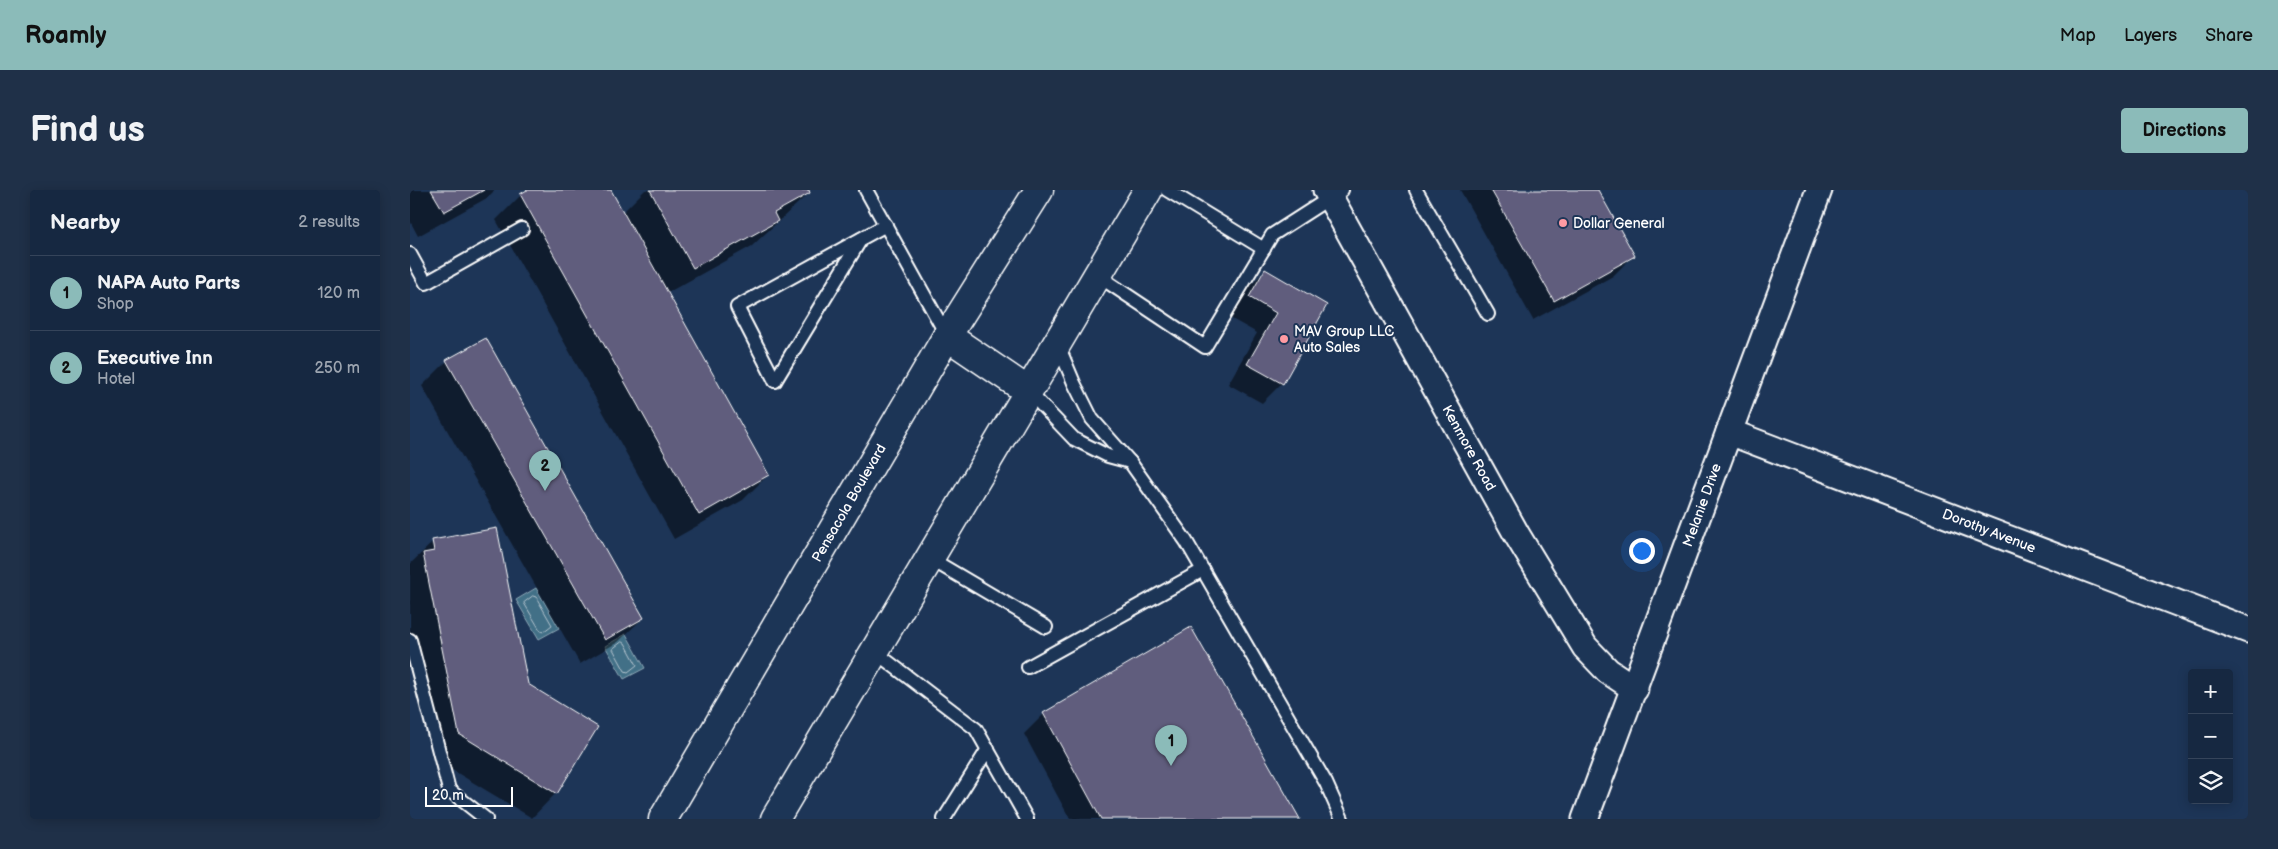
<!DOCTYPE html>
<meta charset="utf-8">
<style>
body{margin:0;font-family:"Balsamiq Sans",sans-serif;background:#1f3048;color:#f1f3f6}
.controls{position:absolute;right:15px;bottom:15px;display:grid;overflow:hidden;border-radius:5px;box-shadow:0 2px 12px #0003}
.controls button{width:45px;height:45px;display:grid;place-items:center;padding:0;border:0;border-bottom:1px solid #35445a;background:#162841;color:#f1f3f6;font:25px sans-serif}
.scale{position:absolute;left:15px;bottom:12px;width:88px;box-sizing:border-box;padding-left:5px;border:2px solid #fff;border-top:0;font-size:14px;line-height:18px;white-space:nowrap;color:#fff;-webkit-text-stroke:4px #1d3557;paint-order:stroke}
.you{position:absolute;left:1231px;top:360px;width:18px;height:18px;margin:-12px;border:4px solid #fff;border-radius:50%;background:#1a73e8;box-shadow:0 0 0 8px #1a73e833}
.badge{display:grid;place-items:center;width:32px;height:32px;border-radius:50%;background:#8bbbb9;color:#111;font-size:16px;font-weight:700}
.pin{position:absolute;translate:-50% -41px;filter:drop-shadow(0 1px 2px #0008)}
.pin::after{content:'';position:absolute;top:26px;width:18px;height:15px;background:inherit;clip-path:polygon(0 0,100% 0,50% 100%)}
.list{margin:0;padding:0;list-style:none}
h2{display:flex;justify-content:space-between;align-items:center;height:65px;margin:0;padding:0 20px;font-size:21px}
h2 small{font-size:16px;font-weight:400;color:#9ea6b1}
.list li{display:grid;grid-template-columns:32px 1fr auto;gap:15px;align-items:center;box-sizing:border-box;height:75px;padding:0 20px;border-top:1px solid #35445a}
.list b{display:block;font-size:19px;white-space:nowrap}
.list p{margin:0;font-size:16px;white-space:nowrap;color:#9ea6b1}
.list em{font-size:16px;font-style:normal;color:#9ea6b1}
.icon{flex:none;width:28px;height:28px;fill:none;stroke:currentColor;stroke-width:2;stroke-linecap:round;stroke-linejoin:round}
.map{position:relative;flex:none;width:1838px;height:629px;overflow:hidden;border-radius:5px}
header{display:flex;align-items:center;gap:30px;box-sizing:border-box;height:70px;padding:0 25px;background:#8bbbb9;color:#111}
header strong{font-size:24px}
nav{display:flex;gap:28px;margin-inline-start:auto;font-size:18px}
.intro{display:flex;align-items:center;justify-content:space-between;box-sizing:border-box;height:120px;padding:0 30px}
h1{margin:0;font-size:35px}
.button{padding:12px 22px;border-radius:5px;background:#8bbbb9;color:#111;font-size:18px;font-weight:700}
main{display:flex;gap:30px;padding:0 30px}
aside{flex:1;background:#162841;border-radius:5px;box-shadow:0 2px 12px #0003}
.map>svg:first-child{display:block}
.water{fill:#436f87;stroke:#8ea9b7}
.shadow{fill:#0007}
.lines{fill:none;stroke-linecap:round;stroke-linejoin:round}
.shore{stroke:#b4c5cf;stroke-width:1}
.building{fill:#605d7d;stroke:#fff}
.lane-casing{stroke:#fff;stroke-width:16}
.street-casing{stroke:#fff;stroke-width:29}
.primary-casing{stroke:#fff;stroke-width:31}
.lane{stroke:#1d3557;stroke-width:12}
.street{stroke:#1d3557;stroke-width:25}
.primary{stroke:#1d3557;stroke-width:28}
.poi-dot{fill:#ff9aa2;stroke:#1d3557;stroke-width:2}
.labels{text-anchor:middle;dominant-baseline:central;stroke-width:4;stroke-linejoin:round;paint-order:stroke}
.poi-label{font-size:14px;fill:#fff;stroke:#1d3557;text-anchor:start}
.street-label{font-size:14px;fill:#fff;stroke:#1d3557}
</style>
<header>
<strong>Roamly</strong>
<nav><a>Map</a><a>Layers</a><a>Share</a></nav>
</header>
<div class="intro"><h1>Find us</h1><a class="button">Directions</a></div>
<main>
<aside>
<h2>Nearby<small>2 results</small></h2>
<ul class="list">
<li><span class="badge">1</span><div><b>NAPA Auto Parts</b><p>Shop</p></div><em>120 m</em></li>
<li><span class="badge">2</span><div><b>Executive Inn</b><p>Hotel</p></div><em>250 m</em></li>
</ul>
</aside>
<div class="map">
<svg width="1838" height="629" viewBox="0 0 1838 629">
<rect width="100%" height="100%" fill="#1d3557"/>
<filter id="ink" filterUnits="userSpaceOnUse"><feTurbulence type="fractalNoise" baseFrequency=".02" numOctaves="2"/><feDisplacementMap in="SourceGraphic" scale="10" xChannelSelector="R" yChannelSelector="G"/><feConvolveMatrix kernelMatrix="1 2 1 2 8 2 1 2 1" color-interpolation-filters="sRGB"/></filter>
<g filter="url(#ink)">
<g class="water">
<path d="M126,398l23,40 -20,11 -23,-39z"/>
<path d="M216,444l19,34 -21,11 -19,-33z"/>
</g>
<g class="shadow">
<path d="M0,0h85l-8,8 -69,38 -8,-15z"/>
<path d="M120,0h79l13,23 23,-23h162l2,3 -57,53 -85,47 101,182 -25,25 -69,39 -178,-319 25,-25z"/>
<path d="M1050,0h137l36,66 -20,20 -80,44z"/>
<path d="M855,81l61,35 -44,77 -20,20 -34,-19 29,-51 -27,-15 15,-27z"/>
<path d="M37,171l196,257 -25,24 -38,22 -158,-278z"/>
<path d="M23,352l94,143 29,108 -24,25 -98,-59 -24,-122v-73z"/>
<path d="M780,438l108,191h-228l-46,-85 20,-20z"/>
</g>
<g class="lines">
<g class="shore">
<path d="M123,406l3,1 16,28 -9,7 -3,-2 -16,-27z"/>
<path d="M212,452l3,1 12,22 -9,7 -3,-1 -12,-22z"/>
</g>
</g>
<g class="building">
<path d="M21,0h53l-40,22z"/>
<path d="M117,0h84l158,285 -70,40 -179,-321z"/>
<path d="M240,0h159l1,3 -36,20 4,8 -85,47z"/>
<path d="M1081,0h107l37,66 -81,45z"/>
<path d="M855,79l62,36 -44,79 -36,-20 29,-51 -27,-16z"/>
<path d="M76,148l158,280 -39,22 -159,-280z"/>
<path d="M87,338l31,156 70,43 -41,67 -98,-60 -36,-181 11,-2 -2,-11z"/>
<path d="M781,437l109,192h-199l-58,-106z"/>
</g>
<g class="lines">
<g class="lane-casing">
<g id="lane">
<path d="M456,0l81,146"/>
<path d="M757,0l97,59"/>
<path d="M1006,0l72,124"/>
<path d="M0,64l16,29 96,-54"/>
<path d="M687,85l108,72 67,-112 70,-45"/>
<path d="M648,155l16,38 18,36 38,43 56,79 140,242 16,36"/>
<path d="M365,191l-38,-74 149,-82"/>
<path d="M365,191l86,-142"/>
<path d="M618,201l46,48 34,17 22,6"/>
<path d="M519,368l117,69"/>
<path d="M0,450l39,150 37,29"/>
<path d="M464,461l102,78 51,90"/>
<path d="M618,477l175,-97"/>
<path d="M534,629l44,-70"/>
</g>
</g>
<g class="street-casing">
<g id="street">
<path d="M916,0l191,345 68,112 23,24 27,18"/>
<path d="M1319,242l519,198"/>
<path d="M1175,629l234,-629"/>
</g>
</g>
<g class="primary-casing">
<g id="primary">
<path d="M537,146l81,55"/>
<path d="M253,629l284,-483 92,-146"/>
<path d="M365,629l373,-629"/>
</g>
</g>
<use href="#lane" class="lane"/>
<use href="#street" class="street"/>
<use href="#primary" class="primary"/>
</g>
</g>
<g class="poi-dot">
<circle cx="1153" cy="33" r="5"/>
<circle cx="874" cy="149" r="5"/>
</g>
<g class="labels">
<g class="poi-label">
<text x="1163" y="33">Dollar General</text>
<text x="884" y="141">MAV Group LLC<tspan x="884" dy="16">Auto Sales</tspan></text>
</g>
<g class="street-label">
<text transform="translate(1059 258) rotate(61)">Kenmore Road</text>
<text transform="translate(439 313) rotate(-60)">Pensacola Boulevard</text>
<text transform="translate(1292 315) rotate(-70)">Melanie Drive</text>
<text transform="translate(1579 341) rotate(21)">Dorothy Avenue</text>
</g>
</g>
</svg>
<div class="controls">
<button>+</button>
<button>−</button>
<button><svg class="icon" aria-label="layers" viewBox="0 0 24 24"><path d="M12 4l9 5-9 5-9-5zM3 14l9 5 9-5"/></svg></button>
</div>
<div class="scale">20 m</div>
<div class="you"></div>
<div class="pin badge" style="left:761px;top:576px">1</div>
<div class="pin badge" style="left:135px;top:301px">2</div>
</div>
</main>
